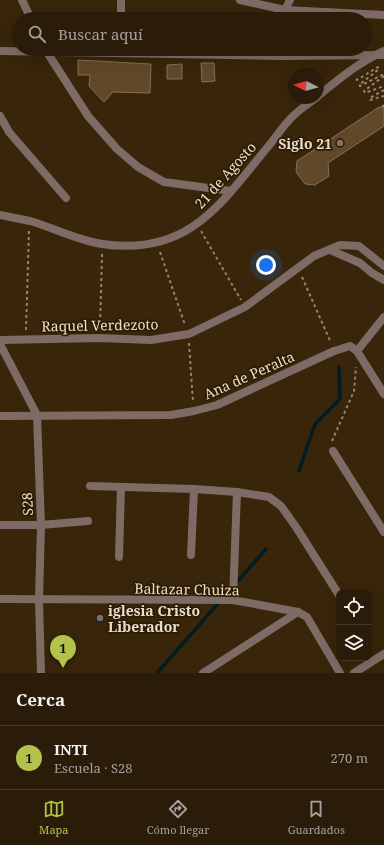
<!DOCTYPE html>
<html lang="es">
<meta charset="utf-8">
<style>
body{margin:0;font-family:"Noto Serif",serif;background:#362916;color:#f1f3f6}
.controls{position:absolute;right:12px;bottom:12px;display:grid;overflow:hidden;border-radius:8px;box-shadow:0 4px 16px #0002}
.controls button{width:36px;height:36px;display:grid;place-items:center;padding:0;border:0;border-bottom:1px solid #463a29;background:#2a1c08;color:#f1f3f6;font:20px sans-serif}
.compass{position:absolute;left:288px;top:68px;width:36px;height:36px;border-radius:50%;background:#2a1c08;box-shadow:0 4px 16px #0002;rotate:276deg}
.you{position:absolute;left:266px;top:265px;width:14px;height:14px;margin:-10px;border:3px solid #fff;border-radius:50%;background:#1a73e8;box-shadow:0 0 0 6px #1a73e833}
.badge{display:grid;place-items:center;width:26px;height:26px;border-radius:50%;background:#b3c24b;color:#111;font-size:13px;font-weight:700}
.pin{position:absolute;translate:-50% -33px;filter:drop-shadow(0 1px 2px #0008)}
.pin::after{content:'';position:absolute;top:21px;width:14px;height:12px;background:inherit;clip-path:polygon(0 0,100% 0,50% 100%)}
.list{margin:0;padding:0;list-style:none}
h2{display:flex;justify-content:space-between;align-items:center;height:52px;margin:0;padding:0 16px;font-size:17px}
h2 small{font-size:13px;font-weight:400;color:#a5a19c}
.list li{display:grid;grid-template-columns:26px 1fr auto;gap:12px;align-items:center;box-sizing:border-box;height:64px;padding:0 16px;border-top:1px solid #463a29}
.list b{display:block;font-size:15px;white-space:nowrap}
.list p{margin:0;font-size:13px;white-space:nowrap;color:#a5a19c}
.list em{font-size:13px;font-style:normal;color:#a5a19c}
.icon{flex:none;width:22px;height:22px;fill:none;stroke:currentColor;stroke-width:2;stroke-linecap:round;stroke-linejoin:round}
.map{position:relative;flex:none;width:384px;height:673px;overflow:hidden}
.search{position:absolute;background:#2a1c08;box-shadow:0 4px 16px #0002;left:12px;right:12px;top:12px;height:44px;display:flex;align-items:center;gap:10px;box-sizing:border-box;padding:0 14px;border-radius:22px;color:#a5a19c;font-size:15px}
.sheet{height:116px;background:#2a1c08}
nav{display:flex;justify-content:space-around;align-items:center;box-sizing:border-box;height:56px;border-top:1px solid #463a29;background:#2a1c08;font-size:11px;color:#a5a19c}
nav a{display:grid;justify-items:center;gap:2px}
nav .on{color:#b3c24b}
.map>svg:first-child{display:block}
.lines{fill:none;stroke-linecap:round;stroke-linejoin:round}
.stream{stroke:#031c21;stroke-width:3.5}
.building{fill:#604829;stroke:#867054}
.path{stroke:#93846f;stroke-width:2;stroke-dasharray:3 3;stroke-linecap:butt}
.minor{stroke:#7e6b66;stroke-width:8}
.tertiary{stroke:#7e6b66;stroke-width:8}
.education-dot{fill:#8d6e63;stroke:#2d1b02;stroke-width:1.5}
.worship-dot{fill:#6b7280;stroke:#2d1b02;stroke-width:1.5}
.labels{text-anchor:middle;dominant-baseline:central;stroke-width:3.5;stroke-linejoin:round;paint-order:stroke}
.poi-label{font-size:14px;font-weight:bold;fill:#e9ddce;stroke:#2d1b02;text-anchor:end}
.street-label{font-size:14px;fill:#e9ddce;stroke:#2d1b02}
</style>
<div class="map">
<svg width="384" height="673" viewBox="0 0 384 673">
<rect width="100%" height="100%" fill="#38250a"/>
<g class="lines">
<g class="stream">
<path d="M299,471l16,-47 25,-25 -1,-32"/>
<path d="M157,673l109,-124"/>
</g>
</g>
<g class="building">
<path d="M78,60l73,4 -1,29 -37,-1 -9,10 -15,-16 1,-11h-12z"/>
<path d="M201,63h13l1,18 -13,1z"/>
<path d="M182,64v15h-15v-14z"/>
<path d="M379,107l5,1v18l-56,37 1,13 -14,9 -10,-1 -9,-12 1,-11z"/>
</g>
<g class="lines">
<g class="path">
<path d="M384,76l-20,15 1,2 19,-7"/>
<path d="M356,79l1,1 21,-13 1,2 -20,16 1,1 24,-12"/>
<path d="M384,90l-14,8v2l14,-4"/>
<path d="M382,107l2,-2"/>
<path d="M201,231l40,69"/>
<path d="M160,252l25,73"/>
<path d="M302,277l29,66"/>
<path d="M100,329l2,-75"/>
<path d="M26,330l3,-100"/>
<path d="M189,343l4,59"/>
<path d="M332,441l22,-50 2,-24"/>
</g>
<g class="minor">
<path d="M22,0l9,19"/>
<path d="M121,0v19"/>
<path d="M240,0l45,10 99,5"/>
<path d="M285,19v-9l5,-10"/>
<path d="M45,49l43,67 29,33 21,18 26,15 67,9"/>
<path d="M0,51l282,5 102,-1"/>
<path d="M0,116l9,16 57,66"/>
<path d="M330,250l30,13 12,10 12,7"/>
<path d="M0,340l100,-2 51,2 38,-6 56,-27 69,-51 26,-11 19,1 25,20"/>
<path d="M0,344l37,71 4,110 -2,75 2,73"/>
<path d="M357,351l27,-34"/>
<path d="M0,416l171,-1 23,-4 23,-6 117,-54 16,-5 7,5 27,43"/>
<path d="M333,451l51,81"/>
<path d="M90,486l104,3 43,3 32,5 12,9 15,21 43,68"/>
<path d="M0,525h41l47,-4"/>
<path d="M191,555l3,-66"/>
<path d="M119,557l2,-70"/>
<path d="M0,599l233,1 65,12 9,5 33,56"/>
<path d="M233,600l4,-108"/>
<path d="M203,673l95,-61"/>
<path d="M354,673l30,-19"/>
</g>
<g class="tertiary">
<path d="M318,96c21,-17 41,-34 66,-45"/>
<path d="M0,215c10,2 20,4 30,6 24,7 47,19 72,23 88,13 120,-42 169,-101 7,-9 13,-18 21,-26 7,-7 16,-13 24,-19"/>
</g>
</g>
<circle class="education-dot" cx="340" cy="143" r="4"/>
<circle class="worship-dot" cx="100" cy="618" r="4"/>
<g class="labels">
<g class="poi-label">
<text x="332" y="143">Siglo 21</text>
<text x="108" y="610" text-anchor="start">iglesia Cristo<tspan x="108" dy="16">Liberador</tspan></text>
</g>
<g class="street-label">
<text transform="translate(225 175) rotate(-48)">21 de Agosto</text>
<text transform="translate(100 325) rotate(-1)">Raquel Verdezoto</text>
<text transform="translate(249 375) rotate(-24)">Ana de Peralta</text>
<text transform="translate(27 504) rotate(-92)">S28</text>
<text transform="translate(187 589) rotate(1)">Baltazar Chuiza</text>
</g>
</g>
</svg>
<div class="controls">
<button><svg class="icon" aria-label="locate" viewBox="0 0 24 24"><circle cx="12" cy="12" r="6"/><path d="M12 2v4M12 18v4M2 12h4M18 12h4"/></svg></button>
<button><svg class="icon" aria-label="layers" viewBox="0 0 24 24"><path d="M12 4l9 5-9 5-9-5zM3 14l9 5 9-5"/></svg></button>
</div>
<svg class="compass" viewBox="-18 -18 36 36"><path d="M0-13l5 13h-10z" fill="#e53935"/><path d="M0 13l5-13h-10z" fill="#a5a19c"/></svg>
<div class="you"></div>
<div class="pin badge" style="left:63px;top:668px">1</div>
<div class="search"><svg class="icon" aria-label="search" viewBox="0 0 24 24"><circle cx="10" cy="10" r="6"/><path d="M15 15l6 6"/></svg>Buscar aquí</div>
</div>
<section class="sheet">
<h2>Cerca<small></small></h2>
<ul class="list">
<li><span class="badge">1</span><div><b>INTI</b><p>Escuela · S28</p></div><em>270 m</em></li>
</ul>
</section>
<nav>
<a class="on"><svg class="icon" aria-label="map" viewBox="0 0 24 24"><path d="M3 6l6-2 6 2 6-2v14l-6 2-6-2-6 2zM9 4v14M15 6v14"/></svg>Mapa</a>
<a><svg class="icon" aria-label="directions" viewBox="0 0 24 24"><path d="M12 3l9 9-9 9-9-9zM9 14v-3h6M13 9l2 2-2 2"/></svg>Cómo llegar</a>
<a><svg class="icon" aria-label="saved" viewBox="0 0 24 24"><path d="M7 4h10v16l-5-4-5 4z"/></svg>Guardados</a>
</nav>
